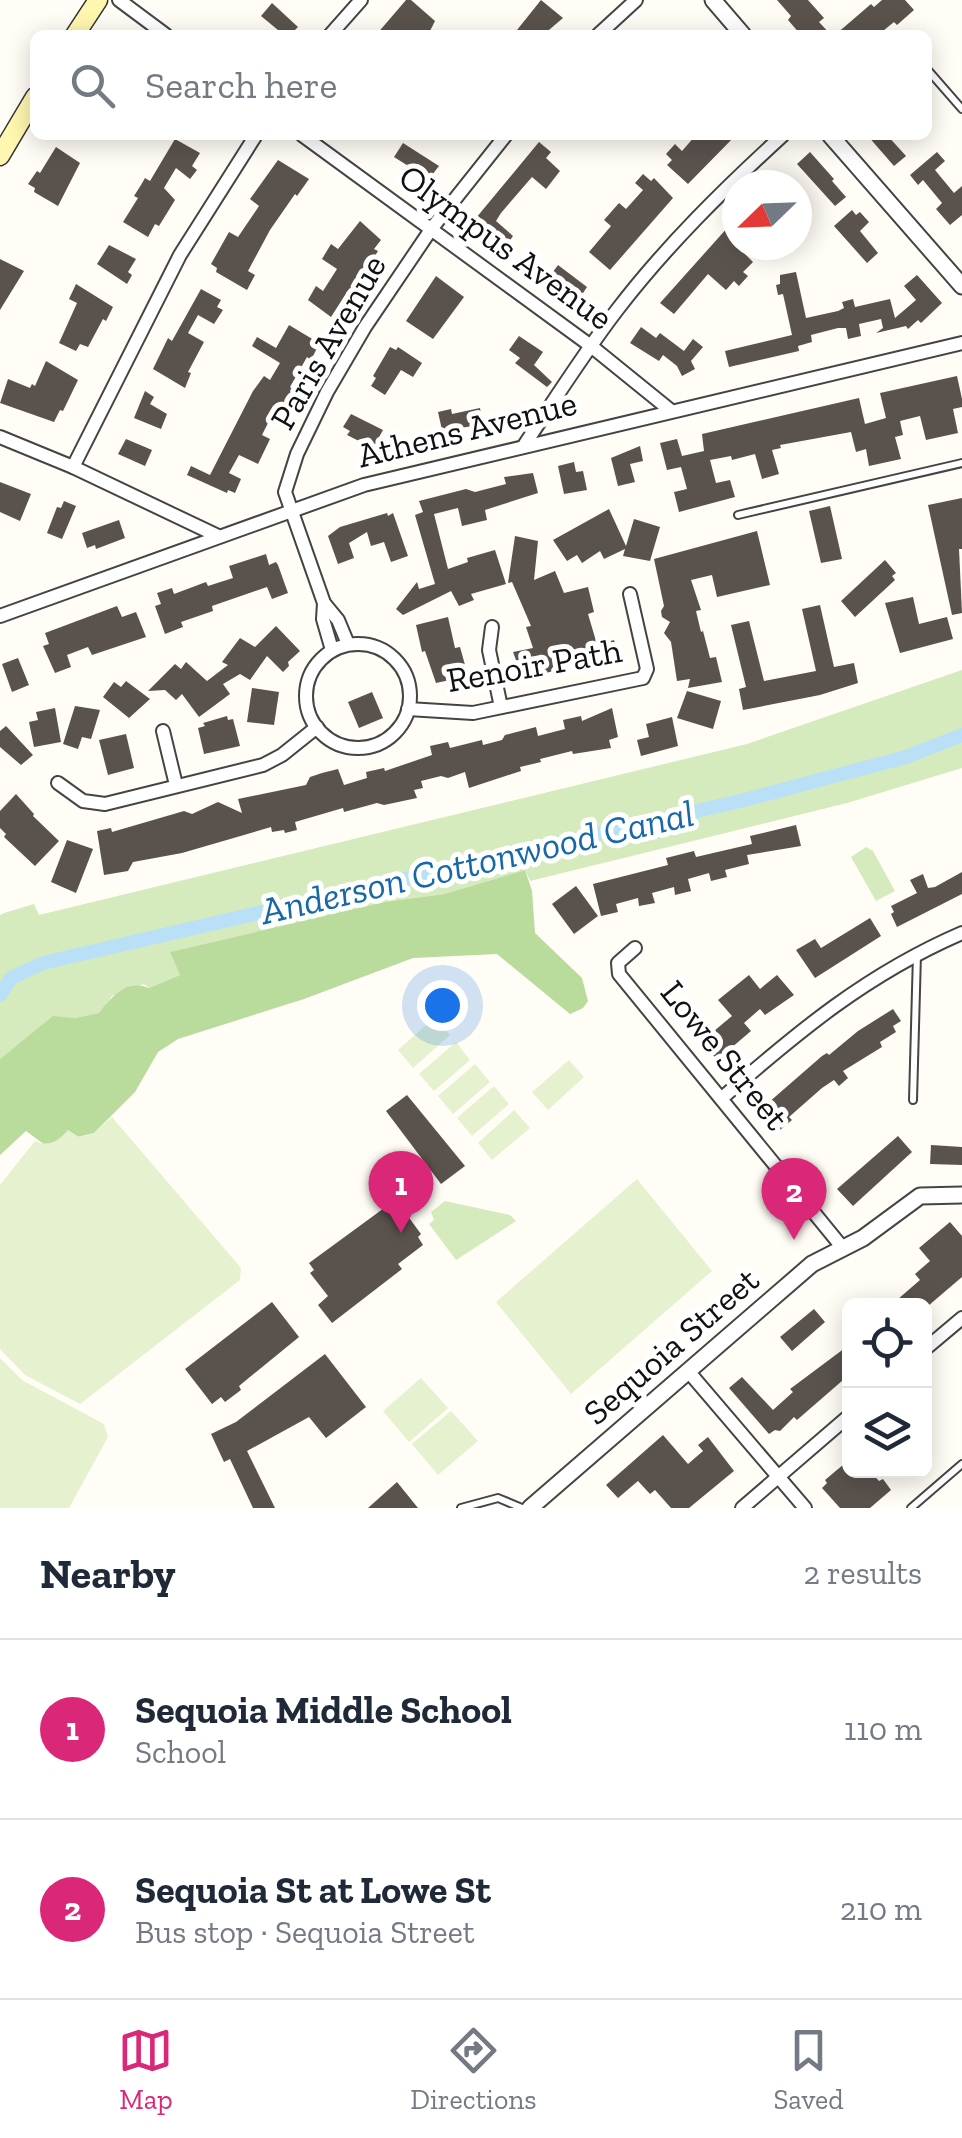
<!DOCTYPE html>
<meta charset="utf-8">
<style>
body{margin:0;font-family:"Zilla Slab",serif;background:#f2f2f3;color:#1f2937}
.controls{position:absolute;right:30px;bottom:30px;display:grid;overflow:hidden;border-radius:15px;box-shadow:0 5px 25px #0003}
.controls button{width:90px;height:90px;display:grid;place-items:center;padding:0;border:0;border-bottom:2px solid #e0e1e3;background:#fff;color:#1f2937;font:50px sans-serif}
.compass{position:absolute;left:722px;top:170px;width:90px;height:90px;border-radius:50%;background:#fff;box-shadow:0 5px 25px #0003;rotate:247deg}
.you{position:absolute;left:442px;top:1005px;width:35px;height:35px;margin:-25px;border:8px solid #fff;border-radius:50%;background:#1a73e8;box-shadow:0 0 0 15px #1a73e833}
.badge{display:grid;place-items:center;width:65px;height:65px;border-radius:50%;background:#db2777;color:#fff;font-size:32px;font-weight:700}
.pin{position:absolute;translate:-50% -82px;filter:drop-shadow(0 2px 5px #0008)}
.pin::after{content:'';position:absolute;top:52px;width:35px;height:30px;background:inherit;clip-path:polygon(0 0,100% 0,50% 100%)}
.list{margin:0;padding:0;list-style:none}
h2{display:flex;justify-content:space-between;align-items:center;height:130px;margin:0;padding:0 40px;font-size:42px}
h2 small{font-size:32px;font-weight:400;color:#747a83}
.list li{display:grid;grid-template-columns:65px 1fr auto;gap:30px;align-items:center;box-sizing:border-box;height:180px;padding:0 40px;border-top:2px solid #e0e1e3}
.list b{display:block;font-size:38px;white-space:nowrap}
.list p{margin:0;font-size:32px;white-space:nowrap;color:#747a83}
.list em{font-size:32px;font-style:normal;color:#747a83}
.icon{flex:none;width:55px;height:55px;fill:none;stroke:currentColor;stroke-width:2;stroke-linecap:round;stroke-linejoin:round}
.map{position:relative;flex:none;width:962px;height:1508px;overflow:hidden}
.search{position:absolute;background:#fff;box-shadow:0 5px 25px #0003;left:30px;right:30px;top:30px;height:110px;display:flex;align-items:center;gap:25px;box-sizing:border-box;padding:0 35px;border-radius:15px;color:#747a83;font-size:38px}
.sheet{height:490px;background:#fff}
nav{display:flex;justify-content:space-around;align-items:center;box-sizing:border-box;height:140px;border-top:2px solid #e0e1e3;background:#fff;font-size:28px;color:#747a83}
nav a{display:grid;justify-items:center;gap:5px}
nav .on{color:#db2777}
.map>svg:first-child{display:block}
.green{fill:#d5ebbd}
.forest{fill:#b9dc9c}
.pitch{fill:#e6f2cf}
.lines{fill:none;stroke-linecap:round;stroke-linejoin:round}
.canal{stroke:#b9e0f7;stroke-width:14}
.building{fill:#5a524d}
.service-casing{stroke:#444;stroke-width:10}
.minor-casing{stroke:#444;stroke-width:16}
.tertiary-casing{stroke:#444;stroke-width:19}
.secondary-casing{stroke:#333;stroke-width:21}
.service{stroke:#fff;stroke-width:6}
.minor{stroke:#fff;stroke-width:12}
.tertiary{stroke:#fff;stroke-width:15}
.secondary{stroke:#fff6b0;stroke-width:18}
.labels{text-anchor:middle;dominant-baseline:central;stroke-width:10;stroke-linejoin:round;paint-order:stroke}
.street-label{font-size:35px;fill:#111;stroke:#fff}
.water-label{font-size:38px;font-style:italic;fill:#1768a6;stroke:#fff}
</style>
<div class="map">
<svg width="962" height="1508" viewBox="0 0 962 1508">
<rect width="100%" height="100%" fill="#fffdf5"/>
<g class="green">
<path d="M962,670v98l-115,35 -317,78 -5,-11 -81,24 -60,8 -213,50 9,23 -31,13 -5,-4 -32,12 -12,17 -25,5 -22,-1 -53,42v-144l4,-2 30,-9 5,11 708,-171z"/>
<path d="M866,847l7,4 22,40 -19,10 -25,-44z"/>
<path d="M445,1201l65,14 6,6 -60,39 -27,-36 5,-4 -3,-8z"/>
</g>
<path class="forest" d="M525,870l7,21 3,42 47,45 6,23 -5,7 -13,6 -73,-60 -84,4 -109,41 -126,40 -20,13 -23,40 -41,41 -49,12 -19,-14 -26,24v-96l53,-43 22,2 24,-5c13,-17 28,-34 50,-25l31,-13 -10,-23 214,-50 60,-8z"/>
<g class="pitch">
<path d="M434,1018l16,17 -37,33 -15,-18z"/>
<path d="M456,1042l14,18 -36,31 -15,-17z"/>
<path d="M569,1060l15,17 -36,33 -16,-18z"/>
<path d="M475,1064l15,18 -37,32 -15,-18z"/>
<path d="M494,1086l15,18 -37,32 -15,-18z"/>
<path d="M514,1110l16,18 -38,32 -14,-17z"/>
<path d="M112,1117l129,151 -1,12 -160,124 -55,-29 -25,-26v-164l35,-44c15,6 22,1 33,-11l11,7 15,-4z"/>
<path d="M637,1179l75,92 -141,123 -75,-92z"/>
<path d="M0,1358l22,22 82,44 4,13 -39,71h-69z"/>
<path d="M421,1378l27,30 -39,34 -26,-31z"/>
<path d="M451,1411l27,30 -40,34 -26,-31z"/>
</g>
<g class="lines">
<path class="canal" d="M0,995l11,-17 32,-15 697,-162 166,-44 56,-22"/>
</g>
<g class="building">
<path d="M406,0h5l24,21 -5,10 -3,4h-51z"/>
<path d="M541,0l22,18 -20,17h-30z"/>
<path d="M777,0h31l16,18 -5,4 12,13h-30l-13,-15 3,-4z"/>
<path d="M882,0h23l9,10 -17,15 -3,-3 -16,13h-43l36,-31 3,3z"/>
<path d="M272,3l26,24 -8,8h-6l-23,-19z"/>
<path d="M696,135h40l-48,49 -21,-19 5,-5 -6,-6 9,-10 7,7z"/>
<path d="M867,135h20l19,21 -12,10z"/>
<path d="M175,139l25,14 -8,13 5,4 -7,9 -14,-11 -12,20 11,12 -16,26 -4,-2 -7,13 -25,-15 15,-24 -4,-2 7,-11 4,-7 5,3z"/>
<path d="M539,142l12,10 -5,6 14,13 -14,18 -14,-12 -31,36 -5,8 17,15 -10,14 -32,-26z"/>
<path d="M403,143l36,23 -10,13 -35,-22z"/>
<path d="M56,147l24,16 -22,43 -24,-14 1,-4 -7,-4 9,-13 3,2z"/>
<path d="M810,152l24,27 -2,2 14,16 -11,9 -38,-42z"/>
<path d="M937,152l8,9 -10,9 19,23 8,-7v29l-12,10 -14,-16 6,-6 -19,-23 -5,5 -8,-10z"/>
<path d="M278,160l31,19 -12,17 -2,-2 -25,36 -22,41 7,4 -8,15 -31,-18 1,-4 -6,-4 18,-32 9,5 21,-31 -9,-7z"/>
<path d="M643,174l8,7 3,-3 19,20 -63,72 -21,-18 22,-26 -7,-6 15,-17 7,6 17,-19 -8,-7z"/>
<path d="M852,210l4,5 4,-3 9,10 -9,9 18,22 -11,10 -33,-37z"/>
<path d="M737,217v29l16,16 -10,10 5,4 -9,10 -5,-5 -8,9 -18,-16 -34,40 -14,-11z"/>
<path d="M360,221l21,19 -7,9 4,2 -27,43 -4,-2 -16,25 -23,-17 8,-14 7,5 14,-22 -15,-10 9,-15 7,5z"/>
<path d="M109,245l27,14 -8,13 4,3 -5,9 -30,-20z"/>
<path d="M0,259l24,12 -24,39z"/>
<path d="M558,265l29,22 -10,15 -30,-22z"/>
<path d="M796,272l10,46 32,-7 6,-3 -2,-6 11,-3 2,8 35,-8 5,19 21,-18 -12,-14 13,-11 25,28 -21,20 -3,-3 -10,9 -2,-3 -30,7 7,-5 -2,-9 -22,5 2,12 -13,3 -2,-11h-8l-27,7 1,7 -14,4 1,5 -70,16 -4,-16 67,-16 -9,-41 -5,1 -2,-10 4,-1v-9z"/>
<path d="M436,276l28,21 -31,42 -27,-18z"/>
<path d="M76,284l37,23 -7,14 -3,-2 -15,28 -8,-3 -4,7 -17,-8 18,-40 -8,-4z"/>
<path d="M201,289l20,11 -4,7 6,3 -9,14 -16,-9 -10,18 16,9 -16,30 3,1 -6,15 -32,-19 15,-31 4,3z"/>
<path d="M289,325l25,15 -2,3 6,3 -7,14 -4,-3 -17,30 4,3 -15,29 -7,-4 -10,20 8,4 -12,25 -19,-9 -10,18 12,6 -6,14 -7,-3 -1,3 -40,-18 4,-9 19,9 43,-84 11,-15 6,4 10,-17 -28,-17 5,-9 19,11z"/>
<path d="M641,327l15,11 4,-5 24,18 9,-12 10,8 -12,14 4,8 -13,7 -5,-10 -14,-11 -4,6 -29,-18z"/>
<path d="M519,336l24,16 -9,13 18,17 -5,5 -32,-24 5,-5 -11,-8z"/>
<path d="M390,347l6,3 2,-3 24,16 -9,14 -12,-7 -16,25 -14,-9 5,-8 -3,-2z"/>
<path d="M46,361l32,19 -15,31 -3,-1 -6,12 -54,-19 8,-24 22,9 2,-4 3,2z"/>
<path d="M957,376l5,23v8l-9,2 5,24 -32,7 -6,-24 -20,5 3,14 -8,2 6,22 -32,7 -3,-17 -10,3 -5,-20 -71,13 1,3 -9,2 7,24 -17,5 -7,-25 -23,6 -1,-4 -21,4 6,23 14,-3 5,17 -56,15 -5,-20 13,-3 -6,-22 -14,3 -7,-27 17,-4 5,17 22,-5 -2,-17 157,-36 6,26 21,-6 -6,-25z"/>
<path d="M145,391l9,6 -4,7 17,10 -6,15 -27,-11z"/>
<path d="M480,408l3,17 -41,5 -4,-18 13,-3 1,5z"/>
<path d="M351,414l32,16 -10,18 -26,-13 3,-4 -7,-4z"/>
<path d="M126,439l26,11 -7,16 -27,-12z"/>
<path d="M640,446l3,15 -13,3 5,18 -17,4 -7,-28z"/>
<path d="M574,462l2,10 7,-1 4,19 -23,4 -6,-28z"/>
<path d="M533,473l5,20 -53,17 2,10 -25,6 -4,-18 -24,6 14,55 20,-7 -1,-4 28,-8 11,34 -35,10 3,6 -15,6 -8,-15 -48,24 -7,-6 21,-27 2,7 16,-5 -20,-69 8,-3 -4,-11 47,-12 9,3 31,-8 -2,-7z"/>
<path d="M0,482l31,12 -11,27 -20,-9z"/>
<path d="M962,498v51h-3l3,64 -10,2 -24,-110z"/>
<path d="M64,501l12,5 -14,33 -15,-6 10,-26 4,1z"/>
<path d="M830,506l12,53 -21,4 -12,-52z"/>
<path d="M609,509l17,37 8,-27 26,8 -10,34 -27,-5 2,-7 -21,10 -4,-8 -18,12 -5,-8 -10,6 -14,-21z"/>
<path d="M387,513l1,3 5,-3 15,43 -17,6 -7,-20 -13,4 -4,-14 -18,11 5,15 -16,6 -10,-28 12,-9z"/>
<path d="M119,520l6,18 -29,11 -1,-4 -8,3 -5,-15z"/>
<path d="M757,531l13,54 -53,12 -5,-22 -21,5 10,30 -5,1 5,21 2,-1 7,27 6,-1 6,25 -34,6 2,-9 -13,2 -6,-39 -7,-9 6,-11 -8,-5 -1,-6 3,-5 -10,-47z"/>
<path d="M515,536l23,5 -4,39 21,-9 9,22 24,-6 6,25 -6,2 8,27 4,-1 1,4 13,-4 5,15 -40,10 -3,-12 -21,6 3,11 -33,8 -4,-14 -5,-4 -3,-8 20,-4 -7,-21 5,-1 -19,-44 -4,1z"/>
<path d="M266,554l3,11 7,-3 2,3 10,28 -16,6 -5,-12 -55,19 1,5 -32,11 2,5 -18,7 -10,-28 6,-2 -4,-11 15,-5 2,6 32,-12 2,4 25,-8 -4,-12z"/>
<path d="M885,560l11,13 -4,3 3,4 -40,37 -14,-16z"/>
<path d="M913,597l6,27 28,-7 6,22 -53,14 -15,-50z"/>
<path d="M820,605l14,62 20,-4 4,20 -38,12 -77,15 -4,-21 7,-2 -15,-62 18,-4 15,60 52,-10 -14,-62z"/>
<path d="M117,606l5,11 14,-5 10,25 -54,18 -4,-8 -21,8 4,12 -16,6 -12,-27 6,-2 -4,-11z"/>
<path d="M448,617l7,31 5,-1 5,18 -9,2 3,11 -23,5 -11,-32 -3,1 -6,-27z"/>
<path d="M276,626l24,25 -12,11 1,4 -6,6 -16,-16 -17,24 -10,-6 -17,10 7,10 -31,23 -17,-23 -6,6 -11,-10 -17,1 27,-27 6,5 5,-7 21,19 21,-16 -6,-3 18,-24 15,9z"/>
<path d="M18,658l11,27 -17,7 -10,-28z"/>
<path d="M126,681l24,18 -21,19 -26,-21 11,-15 7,5z"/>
<path d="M252,688l27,4 -5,33 -27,-3z"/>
<path d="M687,691l34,10 -8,28 -36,-11z"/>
<path d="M372,692l11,26 -24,10 -11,-26z"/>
<path d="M75,706l25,4 -9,29 -9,-2 -4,12 -15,-5z"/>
<path d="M55,708l6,34 -27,5 -5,-25 9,-2 -2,-8z"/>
<path d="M612,708l6,29 -9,3 2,8 -38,6 -1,-3 -32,8 1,3 -21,5 1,4 -52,17 -4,-16 -17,6 -7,-2 -20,5 2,7 -9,2 3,8 -33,7 -7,-2 -33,9 -1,-4 -48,14 2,8 -12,3 -1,-3 -12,2 -1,-5 -89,26 -49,9 -5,9 -24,4 -7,-44 14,-3 1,4 72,-21 8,3 26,-12 24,11 -4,-14 68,-14 4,-8 12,-4 16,-4 6,16 23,-7 -1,-6 18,-4 1,3 47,-16 -2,-9 18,-4 2,6 32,-8 1,5 19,-5 3,-5 31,-8 2,9 27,-7 -2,-9 18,-4 1,5z"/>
<path d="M227,716l1,4 5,-1 7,27 -36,8 -6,-26 7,-2 -2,-3z"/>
<path d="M672,717l6,29 -37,10 -4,-16 12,-3 -3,-13z"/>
<path d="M6,726l27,29 -12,10 -21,-18v-16z"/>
<path d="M126,734l8,34 -26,7 -9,-35z"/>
<path d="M16,794l18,20 -1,2 26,25 -24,25 -31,-29 2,-3 -6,-6v-17z"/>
<path d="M796,825l5,21 -54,9 2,9 -24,6 2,7 -16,4 -2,-8 -21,6 3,12 -16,4 -1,-8 -22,6 3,10 -16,3 -1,-8 -22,6 2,8 -17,4 -8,-32 75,-19 -2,-7 28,-7 2,6 56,-13 -2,-8z"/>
<path d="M67,840l26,9 -17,44 -25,-11z"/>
<path d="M962,872v22l-65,33 -6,-13 3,-2 -3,-6 26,-13 -7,-13 13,-6 5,14 7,-1z"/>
<path d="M576,886l22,30 -24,18 -22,-30z"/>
<path d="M870,918l11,18 -66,42 -19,-28 19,-11 6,9z"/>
<path d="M749,975l11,14 17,-14 17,20 -29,20 -5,-6 -16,14 7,8 -34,29 -29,-36 12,-10 14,17 18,-15 -14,-16z"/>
<path d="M893,1009l8,12 -8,5 3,6 -16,10 2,5 -39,24 5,7 -9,8 -5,-6 -12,8 -33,29 3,3 -12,10 -5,-3 -15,-17 62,-54 5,-3 2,2 29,-24z"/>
<path d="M407,1095l58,71 -24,18 -55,-73z"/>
<path d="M898,1136l14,16 -59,54 -16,-17z"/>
<path d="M931,1145l31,2v18l-32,-1z"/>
<path d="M391,1203l7,9 5,-3 4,6 14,19 -3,3 5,8 -25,19 4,5 -70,54 -14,-18 10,-9 -18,-23 4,-3 -5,-7z"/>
<path d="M950,1222l12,14v41l-34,29h-38l30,-26 -5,-6 15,-13 -11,-13z"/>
<path d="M272,1302l27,35 -60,49 2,4 -16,12 -4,-5 -9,7 -27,-35z"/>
<path d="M814,1309l11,13 -33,29 -12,-14z"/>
<path d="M845,1348l5,5v21l-53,46 -3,-3 -14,14 -5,-1 -6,4 -40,-46 13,-11 31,33 20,-18 -3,-3z"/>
<path d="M325,1354l41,53 -40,31 -17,-21 -62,34 28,57h-22l-23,-49 -6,3 -13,-28 25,-12z"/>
<path d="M663,1435l25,29 15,-13 -5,-6 10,-8 26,34 -45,37h-18l-16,-18 -5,4 -12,-13 -20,17 -12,-13z"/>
<path d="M850,1459v11h19l10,11 4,-2 8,11 -21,18h-30l-18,-20 5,-5 -2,-3z"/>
<path d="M397,1482l21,26h-50z"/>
</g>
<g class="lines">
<g class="service-casing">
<g id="service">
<path d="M927,69l35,40"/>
<path d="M738,515l224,-52"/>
<path d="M913,1100l4,-146"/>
<path d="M461,1508l37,-10 24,10"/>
<path d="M911,1508l51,-44"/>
</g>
</g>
<g class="minor-casing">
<g id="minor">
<path d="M119,0l47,35"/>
<path d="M330,35l31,-35"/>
<path d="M598,35l38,-35"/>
<path d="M302,135l289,211 79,64"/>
<path d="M0,437l73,30 145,69"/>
<path d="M525,444c30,-45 59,-91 92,-134 49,-64 107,-121 166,-175"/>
<path d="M73,467l107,-212 76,-120"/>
<path d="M324,603l-1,16 9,31"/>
<path d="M0,616l364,-131 598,-142"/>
<path d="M492,627l-3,23 12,57"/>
<path d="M348,644l-10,-24 -14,-17 -39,-111 12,-38 30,-62 38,-65 67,-99 74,-93"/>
<circle cx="358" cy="696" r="52"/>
<path d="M408,709l65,4 170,-35 4,-9 -17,-75"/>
<path d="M163,731l13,54"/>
<path d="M58,783l25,18 22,3 158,-39 19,-10 35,-28"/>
<path d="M635,948l-17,15 1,11 223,273"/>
<path d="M722,1098c77,-67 145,-124 240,-165"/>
<path d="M924,1350l38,-32"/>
<path d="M688,1371l117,137"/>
<path d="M742,1508l108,-93"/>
</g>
</g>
<g class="tertiary-casing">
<g id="tertiary">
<path d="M713,0l30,35"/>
<path d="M830,135l132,151"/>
<path d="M530,1508l282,-244 51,-26 57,-42 42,-1"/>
</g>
</g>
<g class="secondary-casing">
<g id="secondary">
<path d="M75,35l23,-35"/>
<path d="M0,156l35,-59"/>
</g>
</g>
<use href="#service" class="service"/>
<use href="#minor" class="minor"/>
<use href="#tertiary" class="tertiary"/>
<use href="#secondary" class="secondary"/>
</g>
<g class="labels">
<g class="street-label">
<text transform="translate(506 247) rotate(36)">Olympus Avenue</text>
<text transform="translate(328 342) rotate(-60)">Paris Avenue</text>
<text transform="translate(467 429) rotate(-14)">Athens Avenue</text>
<text transform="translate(534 665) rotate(-10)">Renoir Path</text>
<text transform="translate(725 1055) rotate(51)">Lowe Street</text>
<text transform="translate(671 1346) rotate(-41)">Sequoia Street</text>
</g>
<g class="water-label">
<text transform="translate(477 862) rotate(-13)">Anderson Cottonwood Canal</text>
</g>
</g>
</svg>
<div class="controls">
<button><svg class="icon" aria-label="locate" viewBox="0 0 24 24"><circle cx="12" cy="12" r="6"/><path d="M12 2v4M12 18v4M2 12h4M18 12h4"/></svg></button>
<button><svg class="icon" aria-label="layers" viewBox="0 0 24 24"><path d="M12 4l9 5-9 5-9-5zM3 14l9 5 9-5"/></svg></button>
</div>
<svg class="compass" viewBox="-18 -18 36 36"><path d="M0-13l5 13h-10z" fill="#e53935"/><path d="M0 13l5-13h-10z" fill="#747a83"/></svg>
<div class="you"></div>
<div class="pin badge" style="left:401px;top:1233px">1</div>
<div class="pin badge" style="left:794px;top:1240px">2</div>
<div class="search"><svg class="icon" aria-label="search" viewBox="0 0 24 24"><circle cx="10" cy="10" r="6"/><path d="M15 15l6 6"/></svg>Search here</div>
</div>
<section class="sheet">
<h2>Nearby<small>2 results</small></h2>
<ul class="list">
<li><span class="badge">1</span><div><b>Sequoia Middle School</b><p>School</p></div><em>110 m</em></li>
<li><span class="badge">2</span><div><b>Sequoia St at Lowe St</b><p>Bus stop · Sequoia Street</p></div><em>210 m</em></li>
</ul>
</section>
<nav>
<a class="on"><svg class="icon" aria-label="map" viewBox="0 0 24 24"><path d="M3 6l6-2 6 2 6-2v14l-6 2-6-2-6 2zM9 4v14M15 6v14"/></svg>Map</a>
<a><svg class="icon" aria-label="directions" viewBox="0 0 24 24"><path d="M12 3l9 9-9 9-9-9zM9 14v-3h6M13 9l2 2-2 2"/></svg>Directions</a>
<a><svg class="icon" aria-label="saved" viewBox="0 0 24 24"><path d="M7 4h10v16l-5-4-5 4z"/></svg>Saved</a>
</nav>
